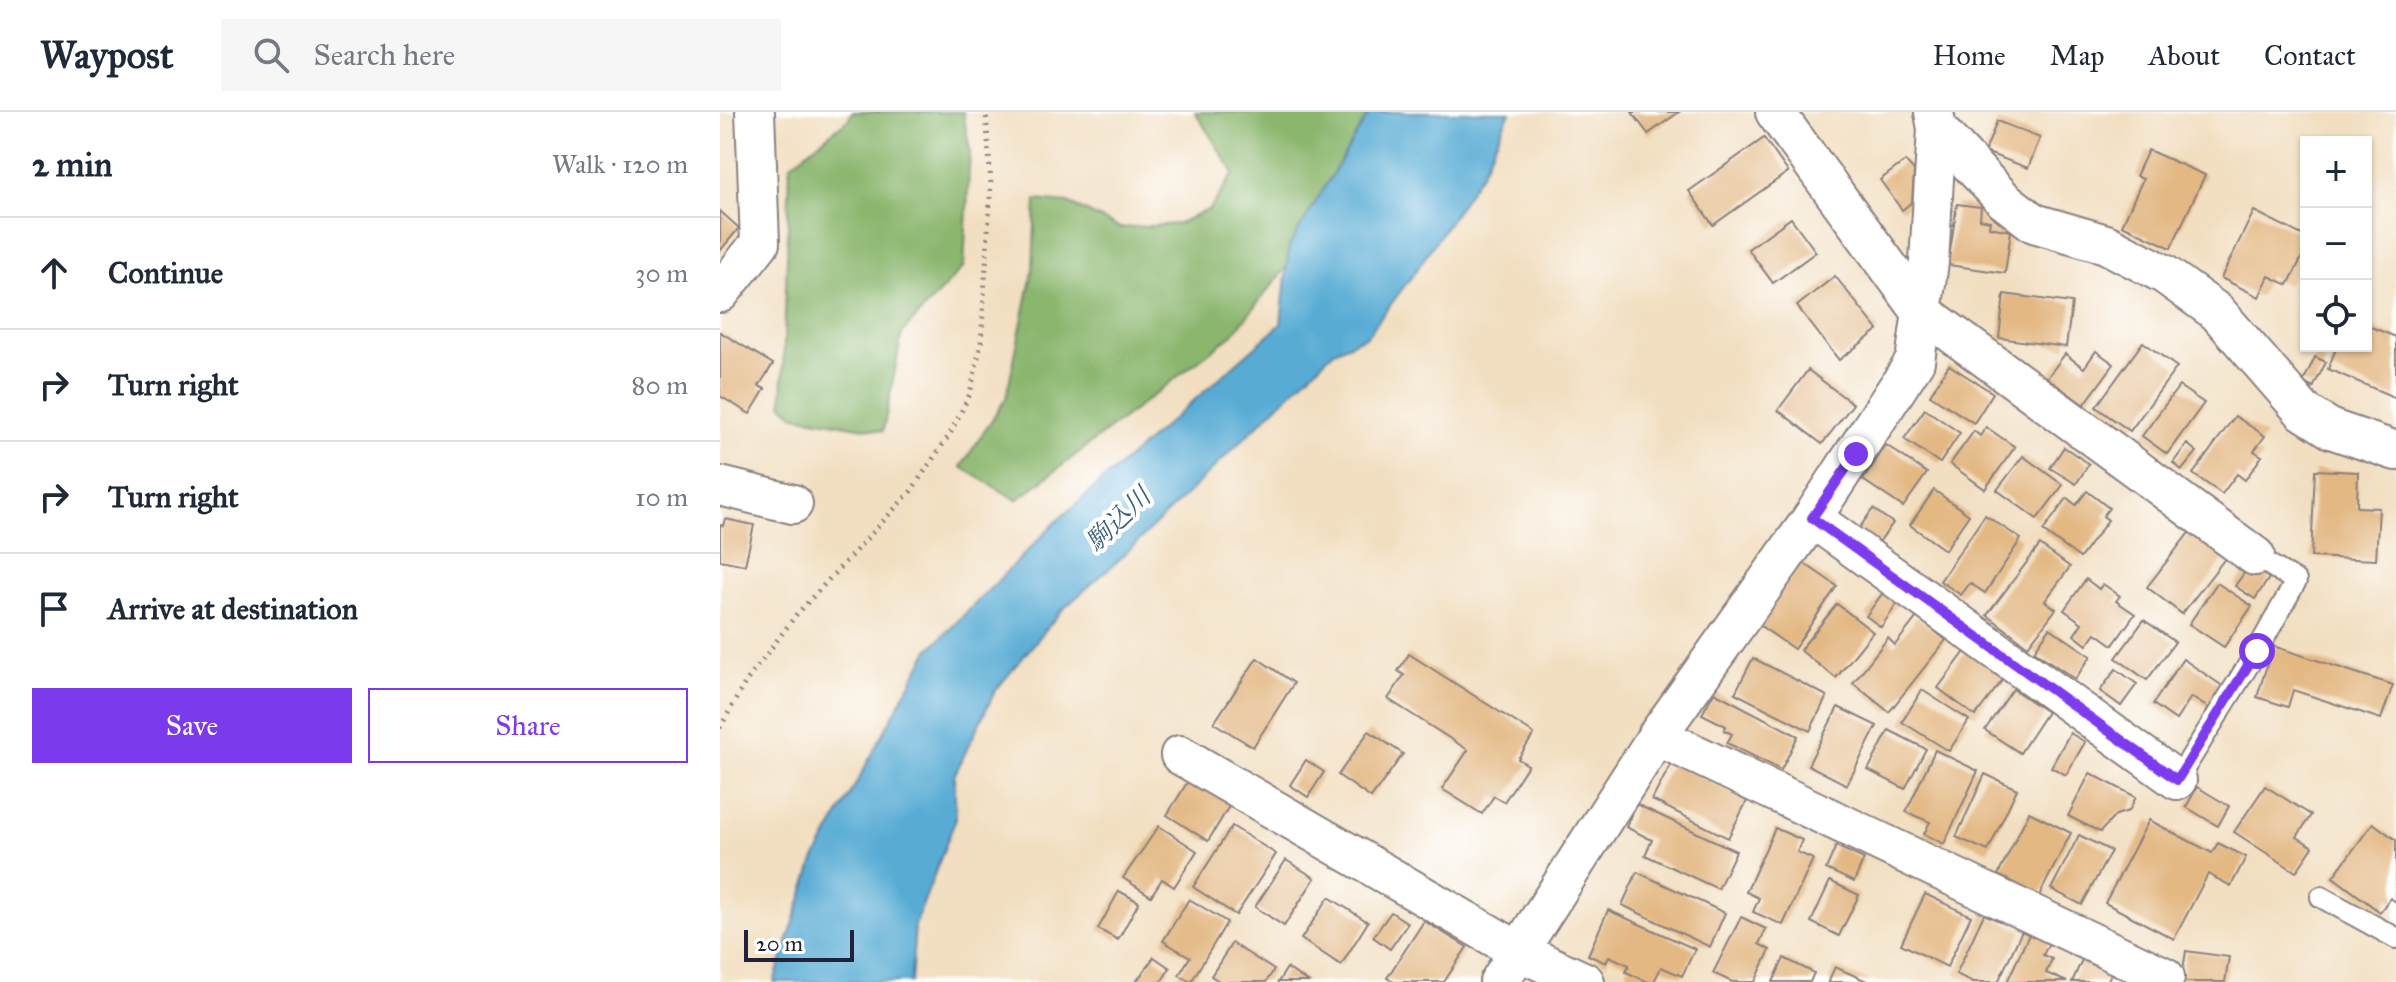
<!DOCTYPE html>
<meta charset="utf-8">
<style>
body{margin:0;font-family:"IM FELL Great Primer","Noto Serif JP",serif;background:#f6f6f7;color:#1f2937}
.controls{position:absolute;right:24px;top:24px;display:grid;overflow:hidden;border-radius:0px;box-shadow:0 2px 6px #0004}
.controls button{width:72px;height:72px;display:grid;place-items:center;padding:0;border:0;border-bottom:2px solid #e0e1e3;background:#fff;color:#1f2937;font:40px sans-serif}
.scale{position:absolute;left:24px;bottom:20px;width:110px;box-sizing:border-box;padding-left:8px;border:4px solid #22223b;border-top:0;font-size:22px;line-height:28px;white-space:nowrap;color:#22223b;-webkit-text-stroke:6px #fff;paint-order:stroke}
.stop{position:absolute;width:24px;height:24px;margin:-18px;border:6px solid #7c3aed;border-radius:50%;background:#fff}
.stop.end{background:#7c3aed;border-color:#fff;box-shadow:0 2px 8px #0008}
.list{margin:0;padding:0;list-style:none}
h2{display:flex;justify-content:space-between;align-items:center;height:104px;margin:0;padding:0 32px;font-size:34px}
h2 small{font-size:26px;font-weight:400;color:#747a83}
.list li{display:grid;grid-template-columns:52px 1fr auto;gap:24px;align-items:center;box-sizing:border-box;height:112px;padding:0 32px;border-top:2px solid #e0e1e3}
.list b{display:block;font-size:30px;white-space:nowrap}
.list em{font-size:26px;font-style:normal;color:#747a83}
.actions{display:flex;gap:16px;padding:24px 32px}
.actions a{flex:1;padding:18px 0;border:2px solid #7c3aed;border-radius:0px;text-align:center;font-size:28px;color:#7c3aed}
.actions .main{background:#7c3aed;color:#fff}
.icon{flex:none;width:44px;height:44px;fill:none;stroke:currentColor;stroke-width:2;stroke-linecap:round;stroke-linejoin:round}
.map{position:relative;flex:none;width:1676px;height:870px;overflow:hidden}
header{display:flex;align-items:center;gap:48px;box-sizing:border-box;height:112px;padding:0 40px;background:#fff;border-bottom:2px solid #e0e1e3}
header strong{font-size:38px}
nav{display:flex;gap:44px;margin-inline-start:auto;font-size:28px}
.search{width:560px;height:72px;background:#f6f6f7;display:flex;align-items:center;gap:20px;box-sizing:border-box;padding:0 28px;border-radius:0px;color:#747a83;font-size:30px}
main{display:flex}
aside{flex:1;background:#fff}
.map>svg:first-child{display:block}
.forest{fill:#8ab66d;stroke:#566c54;stroke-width:2}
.water{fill:#59acd4;stroke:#3e6788;stroke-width:2}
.building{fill:#e3b883}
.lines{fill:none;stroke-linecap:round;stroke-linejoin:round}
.lane-casing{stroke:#8a807e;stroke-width:24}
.street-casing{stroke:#8a807e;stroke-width:42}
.path{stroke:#8a807e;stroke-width:5;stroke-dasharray:2 6;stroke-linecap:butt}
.lane{stroke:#fff;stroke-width:20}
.street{stroke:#fff;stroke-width:38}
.route{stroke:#7c3aed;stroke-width:10}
.labels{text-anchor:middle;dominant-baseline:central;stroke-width:8;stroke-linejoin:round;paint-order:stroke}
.water-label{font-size:26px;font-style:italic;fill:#3b6080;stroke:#fff}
</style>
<header>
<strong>Waypost</strong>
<div class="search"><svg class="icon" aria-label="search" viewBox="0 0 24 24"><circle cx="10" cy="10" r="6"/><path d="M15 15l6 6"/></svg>Search here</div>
<nav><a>Home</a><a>Map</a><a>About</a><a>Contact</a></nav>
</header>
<main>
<aside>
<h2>2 min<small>Walk · 120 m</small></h2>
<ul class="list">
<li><svg class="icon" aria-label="ahead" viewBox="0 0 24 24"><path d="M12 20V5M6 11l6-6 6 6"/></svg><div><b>Continue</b></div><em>30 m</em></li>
<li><svg class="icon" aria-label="right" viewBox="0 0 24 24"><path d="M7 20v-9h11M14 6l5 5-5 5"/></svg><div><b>Turn right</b></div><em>80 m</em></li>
<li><svg class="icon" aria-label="right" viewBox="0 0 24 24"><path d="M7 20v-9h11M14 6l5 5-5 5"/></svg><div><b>Turn right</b></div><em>10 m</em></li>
<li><svg class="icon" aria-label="arrive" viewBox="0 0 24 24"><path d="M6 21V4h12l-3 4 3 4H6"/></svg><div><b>Arrive at destination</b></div></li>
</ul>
<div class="actions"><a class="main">Save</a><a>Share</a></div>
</aside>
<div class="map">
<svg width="1676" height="870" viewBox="0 0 1676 870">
<rect width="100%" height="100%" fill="#fff"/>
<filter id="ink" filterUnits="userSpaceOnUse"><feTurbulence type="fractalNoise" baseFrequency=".0125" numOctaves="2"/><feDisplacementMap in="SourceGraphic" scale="16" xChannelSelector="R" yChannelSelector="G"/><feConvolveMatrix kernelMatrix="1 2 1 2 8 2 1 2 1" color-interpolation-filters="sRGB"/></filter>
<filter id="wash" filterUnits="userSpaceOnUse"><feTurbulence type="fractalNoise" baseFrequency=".006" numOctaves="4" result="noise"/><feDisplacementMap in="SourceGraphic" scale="32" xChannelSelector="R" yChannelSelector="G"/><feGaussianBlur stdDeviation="1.8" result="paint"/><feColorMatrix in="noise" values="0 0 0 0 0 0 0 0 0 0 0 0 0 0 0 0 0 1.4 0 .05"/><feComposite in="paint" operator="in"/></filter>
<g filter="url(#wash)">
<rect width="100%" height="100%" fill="#f2dfc1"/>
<g class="forest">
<path d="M132,0h111l7,39 -6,115 -62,67 -19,98 -87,-15 -14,-12 8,-239 59,-46z"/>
<path d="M475,0h202l-8,26 -156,196 -216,166 -56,-33 45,-69 27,-129 3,-69 32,3 52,25 58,-4 32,-15 24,-36z"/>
</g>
<path class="water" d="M650,0h140l-29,62 -66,98 -48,64 -33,15 -213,207 -60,53 -66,80 -41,85 2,42 -41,107 -4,57h-137l40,-121 114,-210 131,-132 222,-195 8,-78z"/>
<g id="blocks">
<g class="building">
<path d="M912,0h47l-31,22z"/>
<path d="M1277,9l43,17 -12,30 -43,-16z"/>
<path d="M1044,26l24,34 -75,53 -24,-34z"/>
<path d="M1428,38l57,25 -34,73 -49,-23 21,-46 -7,-3z"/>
<path d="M1185,49l9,10 -2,31 -10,8 -22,-30z"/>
<path d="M1237,92l24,3 -1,12 10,2 -1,6 22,4 -6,42 -57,-8z"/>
<path d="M0,99l19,17 -19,23z"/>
<path d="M1534,99l52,26v12l-18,36 -19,-9 -10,21 -38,-19z"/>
<path d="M1071,106l25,34 -43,31 -25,-34z"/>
<path d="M1115,164l43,54 -39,30 -42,-54z"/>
<path d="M1284,182l68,9 -6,44 -67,-9z"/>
<path d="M1646,213l30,12v61l-68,-29 9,-23h29z"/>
<path d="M0,220l53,32 -14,22 6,3 -15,25 -30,-18z"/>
<path d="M1423,230l34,25 -47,64 -34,-24z"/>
<path d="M1376,239l18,13 -30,41 -37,-27 18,-24 19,14z"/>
<path d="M1595,245l11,5 -13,26 -10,-6z"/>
<path d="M1229,253l44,28 -19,30 -44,-28z"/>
<path d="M1088,258l45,34 -31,40 -44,-34z"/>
<path d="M1459,274l25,17 -37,51 -25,-18z"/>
<path d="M1205,297l35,24 -20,30 -36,-24z"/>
<path d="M1515,304l30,20 -11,15 8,5 -17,24 -8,-6 -15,20 -29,-20z"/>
<path d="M1266,315l29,20 -30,42 -35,-25 24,-33 6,5z"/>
<path d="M1467,332l10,8 -15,18 -9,-7z"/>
<path d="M1166,333l41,28 -24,34 -40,-27z"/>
<path d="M1344,335l25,17 -13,20 -26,-16z"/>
<path d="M1303,344l40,29 -26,34 -40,-29z"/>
<path d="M1595,358l43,2 -1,35 22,1 -3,52 -65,-3z"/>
<path d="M1214,378l35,25 -24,35 -35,-25z"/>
<path d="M1367,379l22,17 -6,8 5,4 -28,38 -37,-27 24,-33 9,7z"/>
<path d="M1153,397l20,14 -16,22 -20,-14z"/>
<path d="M1265,403l36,24 -36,54 -15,-10 -9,12 -21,-14z"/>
<path d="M5,407l29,6 -9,40 -25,-5v-35l3,1z"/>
<path d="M1475,413l35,27 -48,62 -35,-27z"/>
<path d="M1320,433l30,22 -25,34 11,8 -28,37 -41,-31z"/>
<path d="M1082,450l35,24 -43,63 -35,-24z"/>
<path d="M1529,454l20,12 -14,21 -20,-13z"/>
<path d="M1366,467l13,10 4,-5 17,12 -4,5 19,13 -22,31 -17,-12 -9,12 -13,-10 8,-12 -18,-13z"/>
<path d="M1497,471l35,23 -28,41 -35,-23z"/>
<path d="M1165,478l14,11 -18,26 -15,-11z"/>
<path d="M1117,492l36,28 -37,46 -36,-28z"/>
<path d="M1197,505l29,23 -57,72 -36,-29 35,-45 7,7z"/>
<path d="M1424,508l31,22 -28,38 -31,-22z"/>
<path d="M1330,516l41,28 -16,23 -41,-28z"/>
<path d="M1553,534l120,39 -12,34 -88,-29 -5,17 -31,-10z"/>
<path d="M1247,537l37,29 -29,38 -37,-28z"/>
<path d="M689,542l125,80 -16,25 10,6 -24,37 -10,-6 -12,18 -40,-25 26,-39 -80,-51 16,-24 -6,-4z"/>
<path d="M537,546l37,25 -41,64 -39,-24z"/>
<path d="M1033,546l74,38 -17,35 -75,-38z"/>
<path d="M1463,547l41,28 -14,22 -19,-12 -15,23 -23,-16z"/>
<path d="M1396,557l21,15 -16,22 -21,-15z"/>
<path d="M1293,577l34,23 -27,41 -35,-23z"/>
<path d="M1202,578l47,30 -20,31 -47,-29z"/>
<path d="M994,580l84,44 -17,34 -54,-27 5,-9 -8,-4 2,-4 -24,-12z"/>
<path d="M1118,595l39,19 -30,59 -39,-20z"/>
<path d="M1169,618l37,19 -21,40 -37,-19z"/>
<path d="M649,619l34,23 -32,44 -33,-23z"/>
<path d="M1350,621l15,9 -19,33 -15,-8z"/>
<path d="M1215,638l43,21 -34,73 -20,-10 6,-12 -24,-10z"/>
<path d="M586,648l18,12 -16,25 -18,-12z"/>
<path d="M952,650l75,39 -19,37 -76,-38z"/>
<path d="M1370,661l46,24 -7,14 -13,4 -16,17 -32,-16z"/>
<path d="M1265,662l32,15 -29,62 -32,-14z"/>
<path d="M470,666l41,25 -23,38 -41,-26z"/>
<path d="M1545,674l46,29 -14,22 16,10 -17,25 -62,-40z"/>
<path d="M1477,675l32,19 -11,20 -32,-19z"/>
<path d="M916,692l100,47 -18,38 -73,-34 7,-15 -26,-13z"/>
<path d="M1309,700l42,21 -32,63 -41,-21z"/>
<path d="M1429,708l63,33 6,-10 28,14 -15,29 -23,-12 -34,65 -69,-36z"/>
<path d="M1653,711l23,17v62l-6,-4 -10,14 -47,-35z"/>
<path d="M439,714l38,25 -23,36 -12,-8 -11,17 -28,-18z"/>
<path d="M512,714l44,28 -40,61 -43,-28z"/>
<path d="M1055,716l27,12 -5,12 16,7 -30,66 -30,-13 6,-14 -13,-6z"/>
<path d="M1359,723l32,16 -29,54 -31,-16z"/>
<path d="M1116,734l28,13 -10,23 -28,-13z"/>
<path d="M566,748l29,18 -31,48 -29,-19z"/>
<path d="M917,760l88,41 -15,34 -88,-42z"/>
<path d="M1110,769l29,14 -20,41 -28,-14z"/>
<path d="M399,779l20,11 -21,38 -20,-11z"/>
<path d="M1205,782l46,22 -24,51 -46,-23z"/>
<path d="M609,785l39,25 -27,43 -40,-26z"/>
<path d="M469,787l38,23 -36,60 -12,-7 11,-18 -27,-16z"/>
<path d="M888,798l87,39 -13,27 -21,-9 -7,15h-6l-22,-10 3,-7 -20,-9 -3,7 -18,-8z"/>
<path d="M671,800l17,11 -18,26 -17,-12z"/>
<path d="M1264,802l38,17 -24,51h-25l-17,-8z"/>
<path d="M1021,805l25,12 -7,15 11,6 -15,32h-23l-19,-9z"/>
<path d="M704,809l43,26 -23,35h-50l-7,-4z"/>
<path d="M1312,816l20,9 -9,18 9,4 -6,14 21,9h-60z"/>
<path d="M512,831l42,27 -8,12h-45l-10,-6z"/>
<path d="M1466,839l43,6 -4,25h-44z"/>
<path d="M1364,843l30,13 -7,14h-35z"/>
<path d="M434,845l16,11 -9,14h-25z"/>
<path d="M1064,846l30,15 -4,9h-37z"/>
<path d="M1115,855l34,15h-41z"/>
<path d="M567,856l21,14h-30z"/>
</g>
</g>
</g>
<g filter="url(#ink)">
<use href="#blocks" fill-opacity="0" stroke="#8a807e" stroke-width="2"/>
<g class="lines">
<g class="lane-casing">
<g id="lane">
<path d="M1457,668l80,-129 39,-70 -41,-25"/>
<path d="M1601,785l75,41"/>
</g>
</g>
<g class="street-casing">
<g id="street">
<path d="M1055,0l145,198 335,246"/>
<path d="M1217,17l67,71 30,23 72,21 58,30 53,38 86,99 28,18 65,22"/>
<path d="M0,181l40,-50 -5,-131"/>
<path d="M0,374l73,18"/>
<path d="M1092,406l365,262"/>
<path d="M937,624l508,241"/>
<path d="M460,643l340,197 65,30"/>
<path d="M779,870l158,-246 155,-218 103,-157 14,-99 8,-133 -3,-17"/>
</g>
</g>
<path class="path" d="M0,616l25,-45 51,-68 115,-124 39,-57 20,-40 11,-50 5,-79 5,-81 -5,-72"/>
<use href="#lane" class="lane"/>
<use href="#street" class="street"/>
</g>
</g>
<g class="lines" filter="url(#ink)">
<path class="route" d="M1136,342l-44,64 365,262 80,-129"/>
</g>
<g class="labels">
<g class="water-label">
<text transform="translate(398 407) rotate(-44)">駒込川</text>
</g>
</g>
</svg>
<div class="controls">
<button>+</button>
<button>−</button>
<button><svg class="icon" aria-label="locate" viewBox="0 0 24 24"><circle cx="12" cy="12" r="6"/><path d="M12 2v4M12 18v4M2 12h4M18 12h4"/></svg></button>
</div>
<div class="scale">20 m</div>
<div class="stop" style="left:1537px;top:539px"></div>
<div class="stop end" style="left:1136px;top:342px"></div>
</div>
</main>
